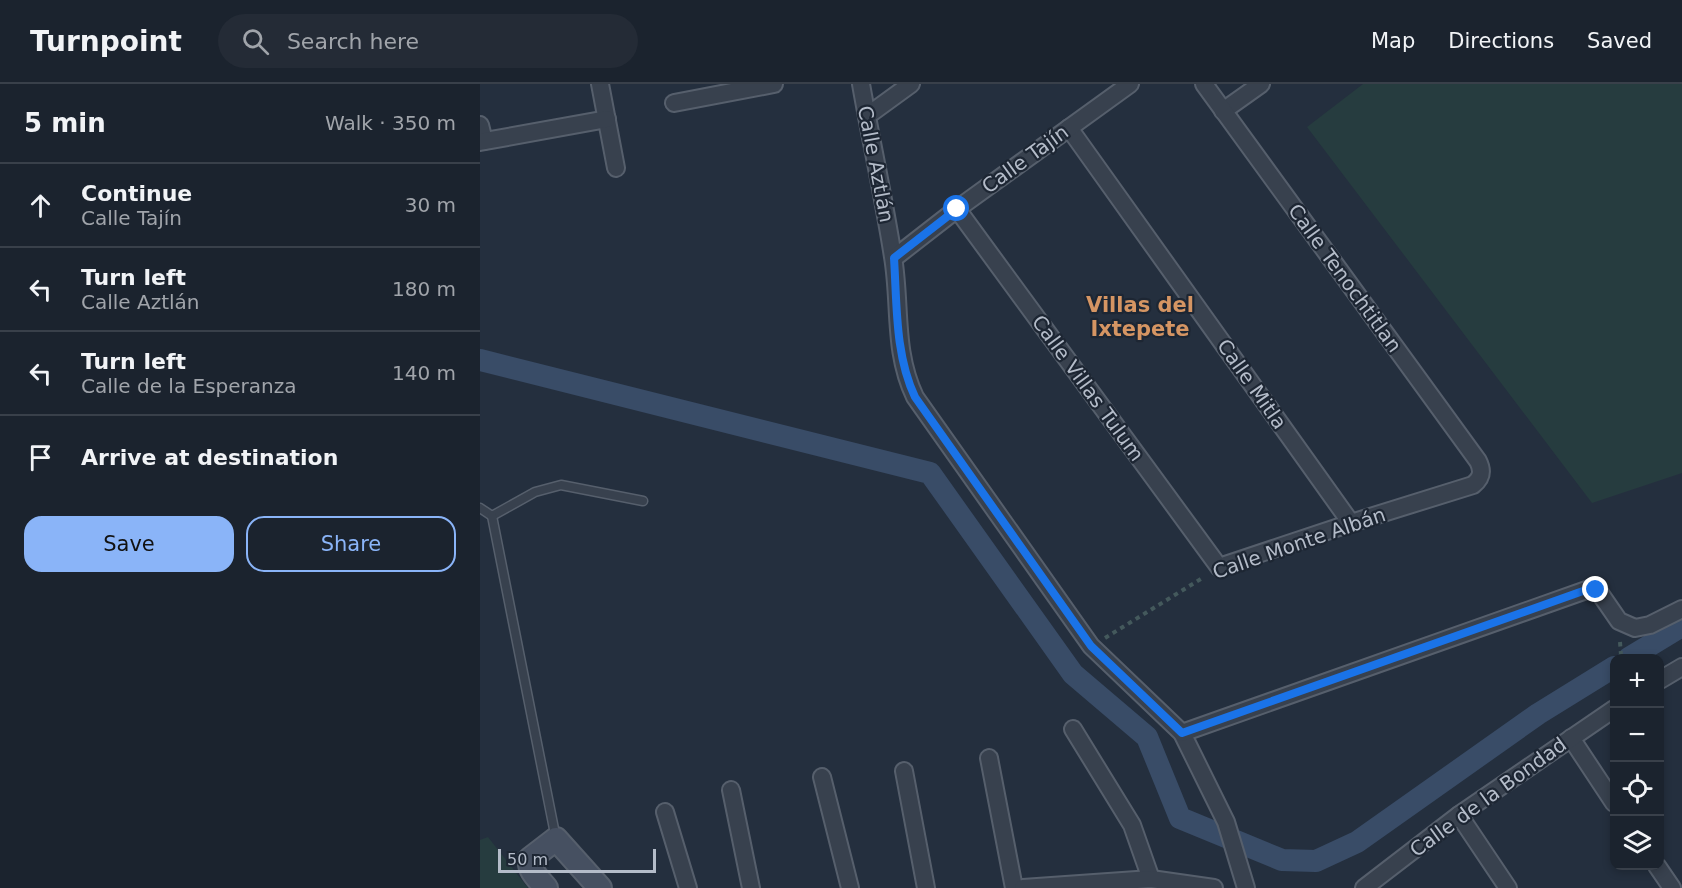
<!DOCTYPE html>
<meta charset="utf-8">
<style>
body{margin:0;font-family:"DejaVu Sans",sans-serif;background:#242b36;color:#f1f3f6}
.controls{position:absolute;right:18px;bottom:18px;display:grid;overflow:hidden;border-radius:12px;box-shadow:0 3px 9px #0003}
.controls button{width:54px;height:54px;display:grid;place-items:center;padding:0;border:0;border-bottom:2px solid #39404a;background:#1b232e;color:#f1f3f6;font:30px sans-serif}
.scale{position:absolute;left:18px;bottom:15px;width:158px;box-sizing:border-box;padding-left:6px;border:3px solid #b4bcc9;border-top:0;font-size:16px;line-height:21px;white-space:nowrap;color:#b4bcc9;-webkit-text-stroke:4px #1d2633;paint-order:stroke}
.stop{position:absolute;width:18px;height:18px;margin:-14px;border:4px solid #1a73e8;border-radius:50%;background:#fff}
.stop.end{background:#1a73e8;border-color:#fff;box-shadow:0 2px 6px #0008}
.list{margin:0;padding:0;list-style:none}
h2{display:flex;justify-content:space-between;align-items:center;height:78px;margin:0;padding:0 24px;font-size:26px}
h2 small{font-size:20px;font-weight:400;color:#a0a4aa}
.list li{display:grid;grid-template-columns:39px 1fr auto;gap:18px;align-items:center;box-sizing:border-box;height:84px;padding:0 24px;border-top:2px solid #39404a}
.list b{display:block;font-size:22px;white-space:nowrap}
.list p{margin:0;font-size:20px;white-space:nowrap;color:#a0a4aa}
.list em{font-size:20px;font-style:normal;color:#a0a4aa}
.actions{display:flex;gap:12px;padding:18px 24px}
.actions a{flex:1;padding:14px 0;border:2px solid #8ab4f8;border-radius:18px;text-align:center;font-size:21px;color:#8ab4f8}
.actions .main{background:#8ab4f8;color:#111}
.icon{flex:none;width:33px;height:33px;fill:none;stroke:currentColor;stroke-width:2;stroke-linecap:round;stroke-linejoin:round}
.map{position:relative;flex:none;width:1202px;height:804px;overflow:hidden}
header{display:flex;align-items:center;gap:36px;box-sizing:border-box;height:84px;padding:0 30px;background:#1b232e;border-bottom:2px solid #39404a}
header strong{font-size:28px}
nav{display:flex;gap:33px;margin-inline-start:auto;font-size:21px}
.search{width:420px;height:54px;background:#242b36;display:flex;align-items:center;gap:15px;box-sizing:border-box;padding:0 21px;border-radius:33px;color:#a0a4aa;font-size:22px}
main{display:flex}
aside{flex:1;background:#1b232e}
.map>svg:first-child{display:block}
.green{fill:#263c3f}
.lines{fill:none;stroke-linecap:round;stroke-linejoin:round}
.canal{stroke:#394c67;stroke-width:22}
.lane-casing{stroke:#565f6c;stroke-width:11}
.street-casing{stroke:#565f6c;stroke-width:20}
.secondary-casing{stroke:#565f6c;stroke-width:26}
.path{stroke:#44595c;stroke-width:4;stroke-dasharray:4.5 4.5;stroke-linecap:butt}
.lane{stroke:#38414e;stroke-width:8}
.street{stroke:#38414e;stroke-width:16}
.secondary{stroke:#465061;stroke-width:22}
.route{stroke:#1a73e8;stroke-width:8}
.labels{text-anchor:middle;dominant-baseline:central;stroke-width:4.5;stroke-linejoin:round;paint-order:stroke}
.street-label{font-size:20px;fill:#b4bcc9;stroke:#1d2633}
.neighbourhood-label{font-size:21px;font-weight:bold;fill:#d59563;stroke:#1d2633}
</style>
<header>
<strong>Turnpoint</strong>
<div class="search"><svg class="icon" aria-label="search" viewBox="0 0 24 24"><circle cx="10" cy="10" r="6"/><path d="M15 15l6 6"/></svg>Search here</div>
<nav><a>Map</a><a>Directions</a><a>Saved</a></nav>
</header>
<main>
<aside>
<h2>5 min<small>Walk · 350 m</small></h2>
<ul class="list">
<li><svg class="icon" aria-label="ahead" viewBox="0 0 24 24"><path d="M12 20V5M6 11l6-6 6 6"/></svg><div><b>Continue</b><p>Calle Tajín</p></div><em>30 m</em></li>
<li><svg class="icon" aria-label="left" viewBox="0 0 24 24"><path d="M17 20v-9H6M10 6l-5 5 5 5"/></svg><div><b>Turn left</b><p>Calle Aztlán</p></div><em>180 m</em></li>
<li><svg class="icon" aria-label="left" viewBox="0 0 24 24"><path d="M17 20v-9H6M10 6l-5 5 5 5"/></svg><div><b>Turn left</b><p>Calle de la Esperanza</p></div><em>140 m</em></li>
<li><svg class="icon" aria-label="arrive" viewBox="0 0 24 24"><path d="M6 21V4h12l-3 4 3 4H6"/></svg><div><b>Arrive at destination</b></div></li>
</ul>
<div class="actions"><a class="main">Save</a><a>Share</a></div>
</aside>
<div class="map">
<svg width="1202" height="804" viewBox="0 0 1202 804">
<rect width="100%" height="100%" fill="#242f3e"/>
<g class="green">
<path d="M883,0h319v389l-90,30 -285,-376z"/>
<path d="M8,753l40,51h-48v-48z"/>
</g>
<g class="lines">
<g class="canal">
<path d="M0,276l450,113 143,201 74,63 33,81 102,42 34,1 41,-19 181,-128 76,-47"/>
<path d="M1149,574l53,-32"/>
</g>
<g class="lane-casing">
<g id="lane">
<path d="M0,424l12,8 43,-24 26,-7 82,16"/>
<path d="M12,432l64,323"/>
</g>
</g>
<g class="street-casing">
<g id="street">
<path d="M120,0l16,84"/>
<path d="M381,0c10,57 23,115 32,173 8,48 0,94 22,140l176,249 91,87 44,89 20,66"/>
<path d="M194,19l100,-19"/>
<path d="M743,27l38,-27"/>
<path d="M387,32l44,-32"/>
<path d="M0,41l4,16"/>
<path d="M589,44l282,395"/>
<path d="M0,58l127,-23"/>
<path d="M477,125l262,358 132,-44 122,-38c9,-7 10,-14 5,-24l-274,-377"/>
<path d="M414,174l63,-49 173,-125"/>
<path d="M1180,596l22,-13"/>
<path d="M593,645l59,96 19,54"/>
<path d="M702,649l410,-145 7,4 20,29 16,7 15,-3 32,-16"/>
<path d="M1091,654l43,65"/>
<path d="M509,674l25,130"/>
<path d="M424,687l22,117"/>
<path d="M342,693l28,111"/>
<path d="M251,706l20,98"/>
<path d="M185,728l23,76"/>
<path d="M979,731l49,73"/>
<path d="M1177,782l15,22"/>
<path d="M543,804l128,-9 63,9"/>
<path d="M884,804l95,-73 155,-106"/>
</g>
</g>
<g class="secondary-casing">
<path id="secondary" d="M66,804c-7,-9 -18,-17 -16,-29l26,-20 44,49"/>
</g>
<g class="path">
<path d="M625,554l99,-61"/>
<path d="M1140,558l1,13 3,3"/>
</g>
<use href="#lane" class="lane"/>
<use href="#street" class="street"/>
<use href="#secondary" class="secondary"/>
</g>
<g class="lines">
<path class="route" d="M477,125l-63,49c3,46 1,97 21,139l176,249 91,87 401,-142 9,-3 4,2"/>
</g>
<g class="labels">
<g class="street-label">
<text transform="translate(545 75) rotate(-36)">Calle Tajín</text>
<text transform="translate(396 80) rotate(79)">Calle Aztlán</text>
<text transform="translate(865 194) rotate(54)">Calle Tenochtitlan</text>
<text transform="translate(772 300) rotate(55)">Calle Mitla</text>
<text transform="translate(608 304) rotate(54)">Calle Villas Tulum</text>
<text transform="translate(819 459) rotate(-19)">Calle Monte Albán</text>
<text transform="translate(1008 713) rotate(-36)">Calle de la Bondad</text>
</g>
<g class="neighbourhood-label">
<text x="660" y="221">Villas del<tspan x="660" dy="24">Ixtepete</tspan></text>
</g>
</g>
</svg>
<div class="controls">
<button>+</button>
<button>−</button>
<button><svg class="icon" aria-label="locate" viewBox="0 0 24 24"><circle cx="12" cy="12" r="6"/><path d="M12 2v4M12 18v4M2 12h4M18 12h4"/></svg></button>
<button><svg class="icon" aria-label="layers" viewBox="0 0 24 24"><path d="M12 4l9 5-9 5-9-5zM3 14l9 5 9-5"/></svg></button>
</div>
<div class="scale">50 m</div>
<div class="stop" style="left:477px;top:125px"></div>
<div class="stop end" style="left:1116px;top:506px"></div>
</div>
</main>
